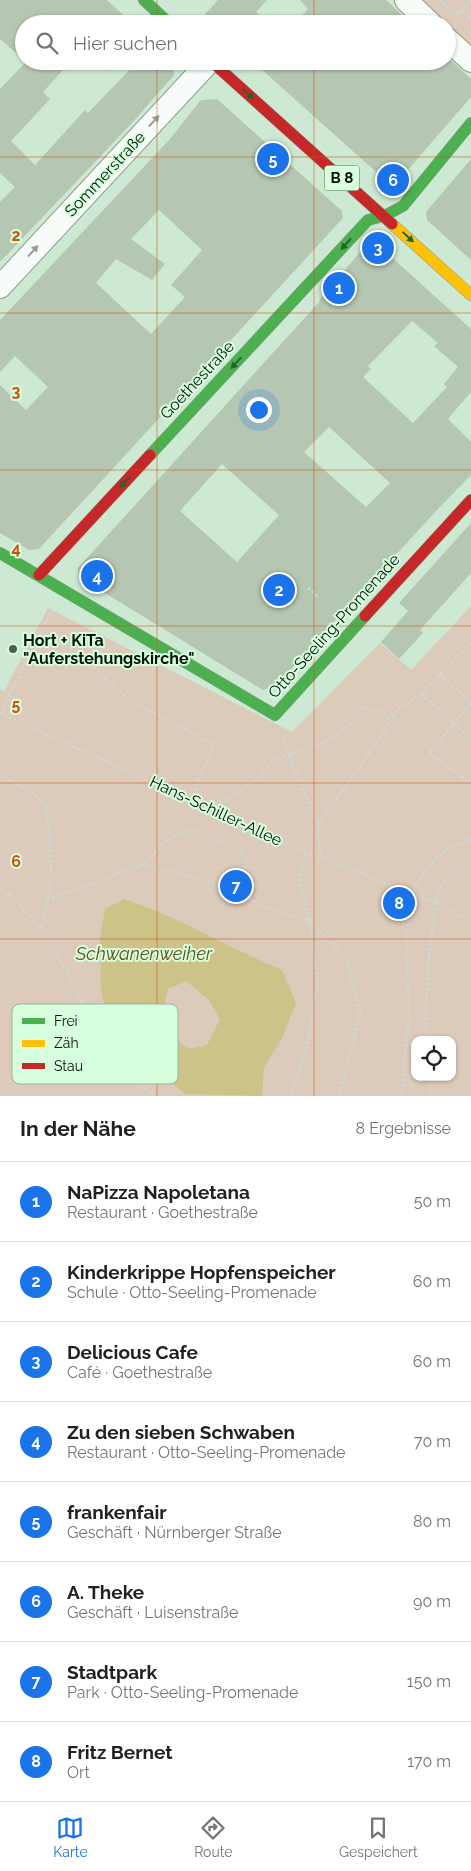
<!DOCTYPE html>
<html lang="de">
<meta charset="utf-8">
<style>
body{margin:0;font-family:Raleway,sans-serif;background:#f6f6f6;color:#202124}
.controls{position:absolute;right:15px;bottom:15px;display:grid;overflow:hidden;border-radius:10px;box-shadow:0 1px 4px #0004}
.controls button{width:45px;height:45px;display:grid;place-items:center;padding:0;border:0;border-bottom:1px solid #e0e0e0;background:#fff;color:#202124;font:25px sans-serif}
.you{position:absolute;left:258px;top:409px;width:18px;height:18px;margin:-12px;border:4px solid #fff;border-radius:50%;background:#1a73e8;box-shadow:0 0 0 8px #1a73e833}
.badge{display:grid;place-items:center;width:32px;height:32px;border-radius:50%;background:#1a73e8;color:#fff;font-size:16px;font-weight:700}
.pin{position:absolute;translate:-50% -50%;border:2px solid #fff;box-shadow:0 1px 5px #0006}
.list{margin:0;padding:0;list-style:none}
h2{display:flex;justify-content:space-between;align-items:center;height:65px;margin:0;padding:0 20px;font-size:21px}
h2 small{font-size:16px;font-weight:400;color:#757577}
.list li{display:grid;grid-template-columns:32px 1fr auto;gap:15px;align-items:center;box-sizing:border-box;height:80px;padding:0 20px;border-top:1px solid #e0e0e0}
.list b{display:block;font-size:19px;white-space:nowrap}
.list p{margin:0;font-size:16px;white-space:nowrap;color:#757577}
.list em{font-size:16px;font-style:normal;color:#757577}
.icon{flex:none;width:28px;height:28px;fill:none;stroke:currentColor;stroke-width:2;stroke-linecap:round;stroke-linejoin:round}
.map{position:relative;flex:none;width:471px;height:1096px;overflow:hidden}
.search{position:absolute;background:#fff;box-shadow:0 1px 4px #0004;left:15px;right:15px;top:15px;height:55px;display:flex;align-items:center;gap:12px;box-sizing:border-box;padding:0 18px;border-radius:28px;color:#757577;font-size:19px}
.sheet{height:705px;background:#fff}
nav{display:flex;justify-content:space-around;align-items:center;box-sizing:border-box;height:70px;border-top:1px solid #e0e0e0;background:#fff;font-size:14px;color:#757577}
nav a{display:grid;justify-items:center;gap:2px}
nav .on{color:#1a73e8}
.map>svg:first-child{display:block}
.green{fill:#dccabb;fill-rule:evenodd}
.water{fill:#cdc288;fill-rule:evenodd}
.building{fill:#b5c6b2;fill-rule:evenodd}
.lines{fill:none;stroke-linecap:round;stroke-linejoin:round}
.street-casing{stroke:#8a9f8e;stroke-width:24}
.fast-casing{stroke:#8a9f8e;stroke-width:12}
.slow-casing{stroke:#8a9f8e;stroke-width:12}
.jam-casing{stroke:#8a9f8e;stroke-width:12}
.path{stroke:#d0d8d1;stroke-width:3;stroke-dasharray:2.5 2.5;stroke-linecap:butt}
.street{stroke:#f8fcf8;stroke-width:22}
.fast{stroke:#4caf50;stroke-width:11}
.slow{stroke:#ffc107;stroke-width:11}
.jam{stroke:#c62828;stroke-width:11}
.oneway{fill:#28622b}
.oneway2{fill:#969f97}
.grid{fill:none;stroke:#d1520b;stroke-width:1;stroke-opacity:0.55}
.poi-dot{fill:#4a5f4e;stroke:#d7ffde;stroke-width:2}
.labels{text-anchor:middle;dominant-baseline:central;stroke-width:4;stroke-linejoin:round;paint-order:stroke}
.shield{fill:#d7ffde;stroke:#435a47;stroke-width:1}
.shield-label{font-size:15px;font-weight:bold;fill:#031406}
.street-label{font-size:16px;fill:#031406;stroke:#d7ffde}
.poi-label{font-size:16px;font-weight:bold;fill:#031406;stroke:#d7ffde;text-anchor:start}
.water-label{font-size:18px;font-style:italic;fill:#645119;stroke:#d7ffde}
.key{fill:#d7ffde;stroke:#97b89d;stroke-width:1}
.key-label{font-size:14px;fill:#031406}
.grid-label{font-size:16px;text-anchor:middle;font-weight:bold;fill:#d1520b;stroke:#d7ffde;stroke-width:4;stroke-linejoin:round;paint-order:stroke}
</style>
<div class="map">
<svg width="471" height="1096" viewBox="0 0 471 1096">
<rect width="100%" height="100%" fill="#cee9d3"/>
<g class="green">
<path d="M418,0h53v49l-24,-22v-3h-3z"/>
<path d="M471,606v490h-471v-406l4,1 44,-83 244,124 88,-89 31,27zM415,1040h37v37h-37z"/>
</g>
<path class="water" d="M124,899c55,18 105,49 158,71l14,33 -13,33 -19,32 -2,28 -77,-2 -62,-52 -18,-31 -4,-24 -1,-49 5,-29zM186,981l22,18 12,20 -13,26 -17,4c-29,-18 -30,-28 -22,-60z"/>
<g class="building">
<path d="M0,0h107l26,24h-109v36l-24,-21z"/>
<path d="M218,0h49l-11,12 13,12h-73z"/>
<path d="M300,0h86l26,24h-119l15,-15z"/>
<path d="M27,61h44l-28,31 7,7 -39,42 24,24 50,-55 3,3 50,-52h35l1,14 -43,49 -131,138v-60l15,-15 -15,-14v-84z"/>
<path d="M252,61h200l19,18v18l-78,90z"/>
<path d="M217,99l125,112 1,7 -304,331 -10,1 -29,-17v-148l26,25 22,-23 -33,-31 -15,16v-52l170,-181 31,-39zM159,210l43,40 -31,35 14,12 -34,37 -55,-51 20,-24 36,21 13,-16 -34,-25z"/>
<path d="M471,159v101l-44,-40 -1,-8z"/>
<path d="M367,244h10l94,85v63l-23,27 23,23v33l-33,34 -134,145 -27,32 -14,4 -184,-113 -1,-9 242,-267 -1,-1zM412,321l26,22 -4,3 24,21 -14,17 3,3 -34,36 -50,-46 8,-8 -3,-3zM329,427l61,56 -24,24 -62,-55zM222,464l57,51 -42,47 -57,-51z"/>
<path d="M471,523v50l-51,57 3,3 -24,26 -18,-17 27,-31 -9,-8z"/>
</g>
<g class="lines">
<g class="street-casing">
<g id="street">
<path d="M406,0l25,24"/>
<path d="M447,39l24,22"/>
<path d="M0,287l210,-226"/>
</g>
</g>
<g class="fast-casing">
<g id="fast">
<path d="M144,0l26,24"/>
<path d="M150,455l218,-235 16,-4 19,-10 68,-83"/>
<path d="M0,553l275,162 90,-99"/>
</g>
</g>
<g class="slow-casing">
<path id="slow" d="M392,224l79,71"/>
</g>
<g class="jam-casing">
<g id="jam">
<path d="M211,61l181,163"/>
<path d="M39,575l111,-120"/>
<path d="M365,616l106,-116"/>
</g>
</g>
<g class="path">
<path d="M440,0l18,15 13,-15"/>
<path d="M462,10l9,8"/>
<path d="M308,588l9,8"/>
<path d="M39,633l37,19 56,50 81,42 -21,55"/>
<path d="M440,675l31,28"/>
<path d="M422,694l49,45"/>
<path d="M471,704l-42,49 42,30"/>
<path d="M0,713l305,139 15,4 115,47 36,18"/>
<path d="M0,714l52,-104"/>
<path d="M282,737l23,58 14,29 1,31"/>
<path d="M0,775l30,16 16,15 3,22 2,53 -9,48"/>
<path d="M211,808l45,-28 18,-21 45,-14 18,-10 17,-14 8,-14 21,5 7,10"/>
<path d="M319,824l65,-92 14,-23 24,-15 49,-52"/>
<path d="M145,864c11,-15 26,-32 47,-33 8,0 41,16 51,20l3,11 -3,29"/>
<path d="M0,889l9,5 33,35 24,41 41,82 46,44"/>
<path d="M47,900l98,-36 98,27 13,13 54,17 36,38 15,54 -22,83"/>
<path d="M424,1040l4,-70 7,-67 4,-15 14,-15 18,-10"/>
<path d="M428,1077l4,19"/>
<path d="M290,1096l19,-58 8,-55 -7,-62 -10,-39 5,-30"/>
<path d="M402,1096l7,-83 -3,-82 6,-36 9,-19 24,-27 26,-10"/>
</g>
<use href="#street" class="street"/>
<use href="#fast" class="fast"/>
<use href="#slow" class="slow"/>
<use href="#jam" class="jam"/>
</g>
<defs><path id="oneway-solid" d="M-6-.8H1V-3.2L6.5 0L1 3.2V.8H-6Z" transform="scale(1.25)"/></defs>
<g class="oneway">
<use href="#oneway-solid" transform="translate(248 94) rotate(42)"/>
<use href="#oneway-solid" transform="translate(408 237) rotate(43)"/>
<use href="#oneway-solid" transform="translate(346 244) rotate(133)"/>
<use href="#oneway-solid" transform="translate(236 363) rotate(133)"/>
<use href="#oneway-solid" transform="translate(125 482) rotate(133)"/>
</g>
<g class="oneway2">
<use href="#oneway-solid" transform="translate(154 121) rotate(-47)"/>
<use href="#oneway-solid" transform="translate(33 251) rotate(-47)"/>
</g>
<path class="grid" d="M157,0v24M314,0v24M157,61v1035M314,61v1035M0,157h471M0,313h471M0,470h471M0,626h471M0,783h471M0,939h471"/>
<circle class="poi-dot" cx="13" cy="649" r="5"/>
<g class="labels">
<rect class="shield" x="324.5" y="165.5" width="35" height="25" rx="4"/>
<g class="shield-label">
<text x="342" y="178">B 8</text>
</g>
<g class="street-label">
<text transform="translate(105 174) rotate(-47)">Sommerstraße</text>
<text transform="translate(197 380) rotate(-47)">Goethestraße</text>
<text transform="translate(334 626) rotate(-48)">Otto-Seeling-Promenade</text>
<text transform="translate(216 811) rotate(25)">Hans-Schiller-Allee</text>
</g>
<g class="poi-label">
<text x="23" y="640">Hort + KiTa<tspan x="23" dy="18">"Auferstehungskirche"</tspan></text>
</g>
<g class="water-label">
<text x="144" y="953">Schwanenweiher</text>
</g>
</g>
<rect x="12" y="1004" width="166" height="80" rx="8" class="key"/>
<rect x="22" y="1018" width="23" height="6" fill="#4caf50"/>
<rect x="22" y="1040" width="23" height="7" fill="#ffc107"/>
<rect x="22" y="1063" width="23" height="6" fill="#c62828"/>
<g class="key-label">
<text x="54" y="1026">Frei</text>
<text x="54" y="1048">Zäh</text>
<text x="54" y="1071">Stau</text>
</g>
<g class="grid-label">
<text x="16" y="241">2</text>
<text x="16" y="397">3</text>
<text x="16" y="554">4</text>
<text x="16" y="710">5</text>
<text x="16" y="867">6</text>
</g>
</svg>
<div class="controls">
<button><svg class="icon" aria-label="locate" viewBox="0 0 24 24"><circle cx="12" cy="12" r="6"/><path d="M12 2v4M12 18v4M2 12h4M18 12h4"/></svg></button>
</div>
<div class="you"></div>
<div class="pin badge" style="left:339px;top:288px">1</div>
<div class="pin badge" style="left:279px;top:590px">2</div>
<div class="pin badge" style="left:378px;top:248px">3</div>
<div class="pin badge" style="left:97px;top:576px">4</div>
<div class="pin badge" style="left:273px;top:159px">5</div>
<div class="pin badge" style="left:393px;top:180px">6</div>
<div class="pin badge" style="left:236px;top:886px">7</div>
<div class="pin badge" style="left:399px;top:903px">8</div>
<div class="search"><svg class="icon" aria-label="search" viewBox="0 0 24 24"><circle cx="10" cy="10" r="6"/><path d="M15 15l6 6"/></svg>Hier suchen</div>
</div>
<section class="sheet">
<h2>In der Nähe<small>8 Ergebnisse</small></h2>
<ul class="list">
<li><span class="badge">1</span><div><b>NaPizza Napoletana</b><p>Restaurant · Goethestraße</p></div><em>50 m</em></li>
<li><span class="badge">2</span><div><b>Kinderkrippe Hopfenspeicher</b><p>Schule · Otto-Seeling-Promenade</p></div><em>60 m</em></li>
<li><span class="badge">3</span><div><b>Delicious Cafe</b><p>Café · Goethestraße</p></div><em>60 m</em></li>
<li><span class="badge">4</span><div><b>Zu den sieben Schwaben</b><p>Restaurant · Otto-Seeling-Promenade</p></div><em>70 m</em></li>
<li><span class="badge">5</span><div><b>frankenfair</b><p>Geschäft · Nürnberger Straße</p></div><em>80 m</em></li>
<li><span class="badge">6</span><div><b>A. Theke</b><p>Geschäft · Luisenstraße</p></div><em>90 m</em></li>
<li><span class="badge">7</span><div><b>Stadtpark</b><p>Park · Otto-Seeling-Promenade</p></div><em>150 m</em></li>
<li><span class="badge">8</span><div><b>Fritz Bernet</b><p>Ort</p></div><em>170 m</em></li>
</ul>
</section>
<nav>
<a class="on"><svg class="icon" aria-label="map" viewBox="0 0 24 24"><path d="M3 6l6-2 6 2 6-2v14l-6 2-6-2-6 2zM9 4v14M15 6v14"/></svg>Karte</a>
<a><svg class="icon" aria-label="directions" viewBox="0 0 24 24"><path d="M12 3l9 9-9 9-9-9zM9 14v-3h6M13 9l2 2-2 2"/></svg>Route</a>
<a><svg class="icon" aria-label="saved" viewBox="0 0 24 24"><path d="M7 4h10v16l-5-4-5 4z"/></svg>Gespeichert</a>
</nav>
